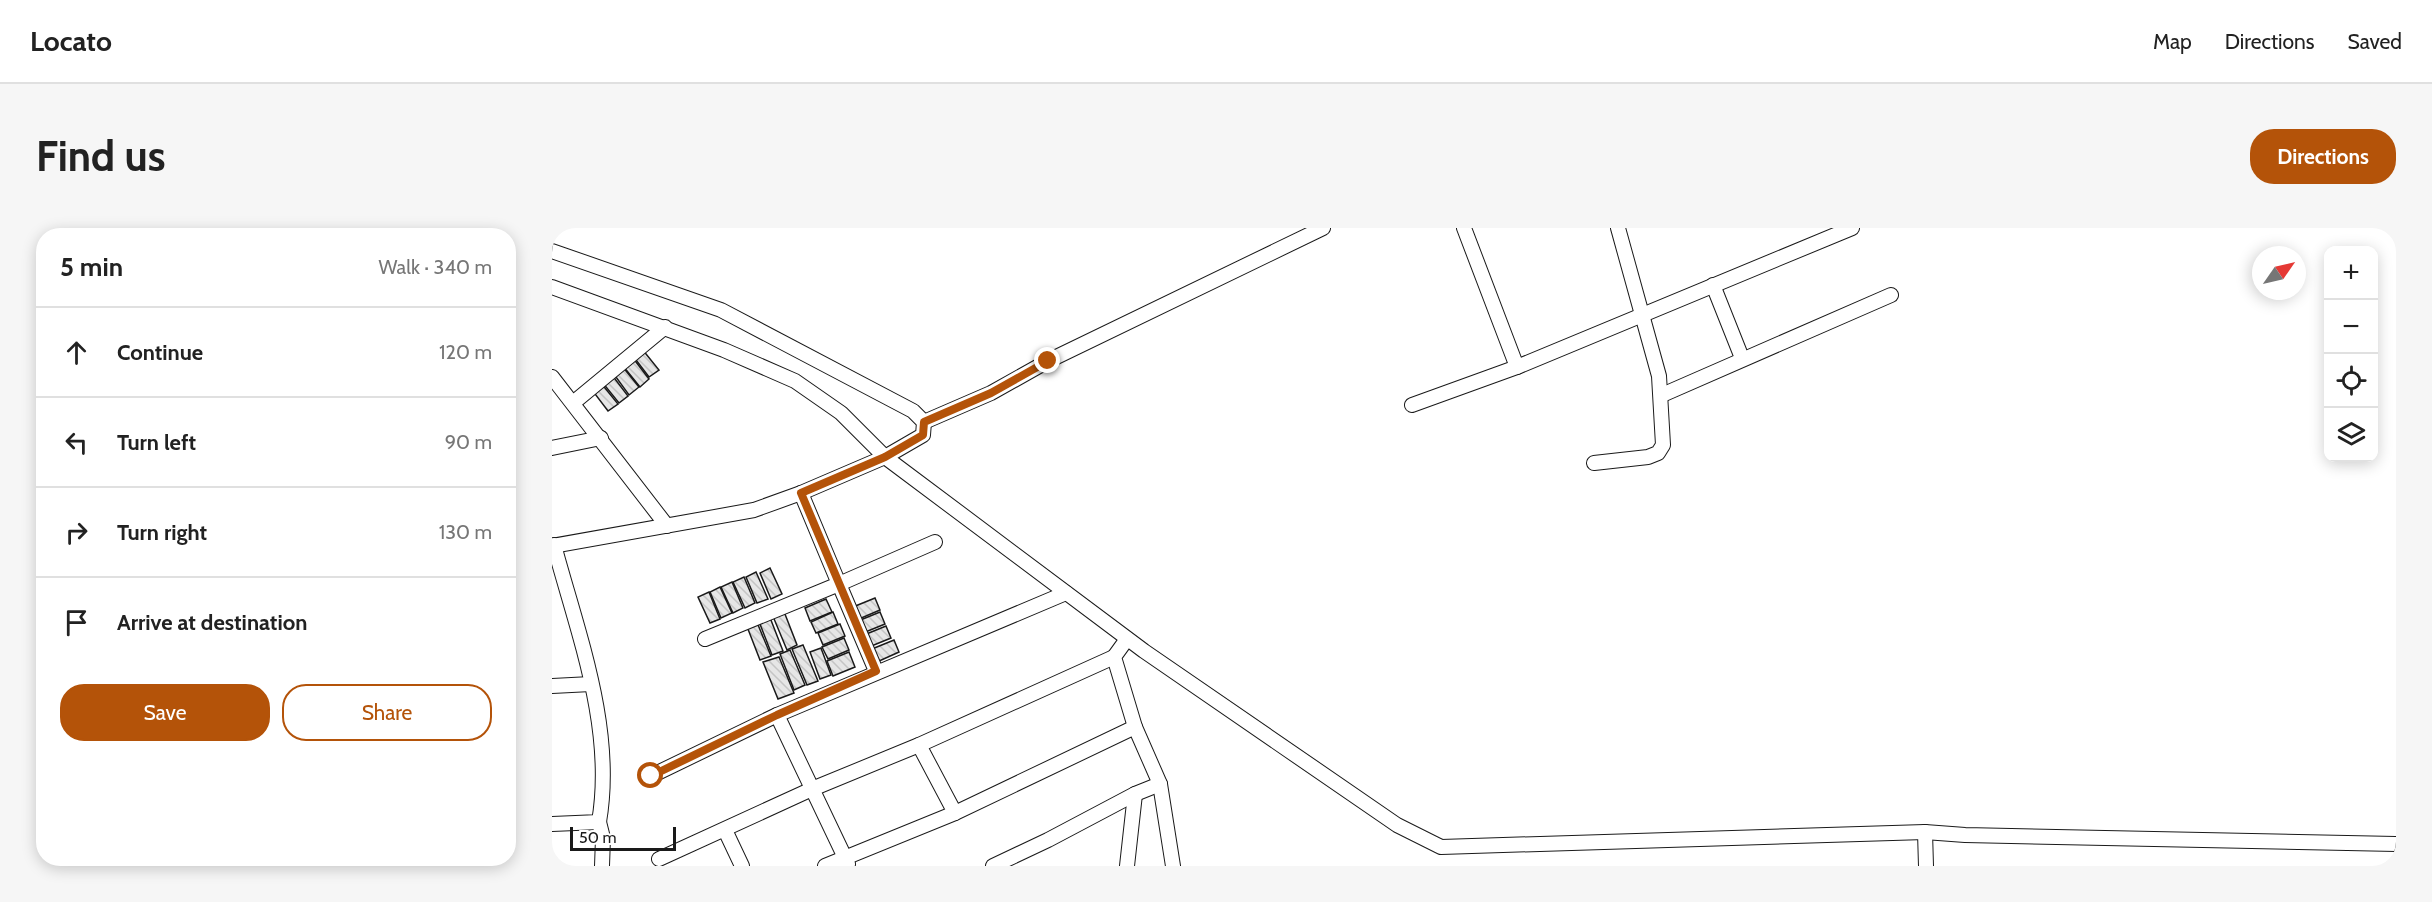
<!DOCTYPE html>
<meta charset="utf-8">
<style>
body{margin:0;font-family:Cabin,sans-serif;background:#f6f6f6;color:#222}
.controls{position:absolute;right:18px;top:18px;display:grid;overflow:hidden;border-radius:12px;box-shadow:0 3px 15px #0003}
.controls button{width:54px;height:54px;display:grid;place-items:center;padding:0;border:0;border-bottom:2px solid #e0e0e0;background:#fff;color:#222;font:30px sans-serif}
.compass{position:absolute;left:1700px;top:18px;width:54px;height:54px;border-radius:50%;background:#fff;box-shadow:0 3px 15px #0003;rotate:56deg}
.scale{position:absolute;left:18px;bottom:15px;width:106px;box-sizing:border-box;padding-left:6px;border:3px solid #1a1a1a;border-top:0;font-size:16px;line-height:21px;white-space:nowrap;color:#1a1a1a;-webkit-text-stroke:4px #fff;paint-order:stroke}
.stop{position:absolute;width:18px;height:18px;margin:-14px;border:4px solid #b45309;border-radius:50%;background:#fff}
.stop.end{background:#b45309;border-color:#fff;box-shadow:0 2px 6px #0008}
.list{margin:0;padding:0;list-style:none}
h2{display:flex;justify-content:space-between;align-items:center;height:78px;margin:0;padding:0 24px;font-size:26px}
h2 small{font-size:20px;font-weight:400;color:#767676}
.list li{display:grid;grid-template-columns:39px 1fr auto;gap:18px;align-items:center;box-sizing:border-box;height:90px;padding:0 24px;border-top:2px solid #e0e0e0}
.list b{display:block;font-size:22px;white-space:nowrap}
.list em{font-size:20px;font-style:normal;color:#767676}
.actions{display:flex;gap:12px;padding:18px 24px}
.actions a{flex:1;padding:14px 0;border:2px solid #b45309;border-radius:24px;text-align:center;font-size:21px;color:#b45309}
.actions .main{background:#b45309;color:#fff}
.icon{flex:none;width:33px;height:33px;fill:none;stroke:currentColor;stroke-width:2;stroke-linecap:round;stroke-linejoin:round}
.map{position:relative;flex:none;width:1844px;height:638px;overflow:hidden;border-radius:24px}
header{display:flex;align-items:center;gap:36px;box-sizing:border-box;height:84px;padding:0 30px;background:#fff;border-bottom:2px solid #e0e0e0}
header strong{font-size:28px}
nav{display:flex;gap:33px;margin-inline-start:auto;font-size:21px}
.intro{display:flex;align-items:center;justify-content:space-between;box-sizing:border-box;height:144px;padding:0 36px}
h1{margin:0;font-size:42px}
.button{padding:15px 27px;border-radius:24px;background:#b45309;color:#fff;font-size:21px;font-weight:700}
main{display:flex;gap:36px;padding:0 36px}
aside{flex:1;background:#fff;border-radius:24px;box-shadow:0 3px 15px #0003}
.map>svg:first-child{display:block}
.building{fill:url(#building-back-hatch);stroke:#1a1a1a;stroke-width:1.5}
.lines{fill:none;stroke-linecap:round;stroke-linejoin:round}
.street-casing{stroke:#1a1a1a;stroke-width:16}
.street{stroke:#fff;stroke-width:14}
.route{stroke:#b45309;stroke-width:8}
</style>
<header>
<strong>Locato</strong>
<nav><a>Map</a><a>Directions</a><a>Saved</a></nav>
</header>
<div class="intro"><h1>Find us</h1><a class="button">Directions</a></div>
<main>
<aside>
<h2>5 min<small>Walk · 340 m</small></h2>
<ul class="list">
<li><svg class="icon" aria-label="ahead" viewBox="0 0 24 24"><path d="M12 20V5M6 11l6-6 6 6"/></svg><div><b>Continue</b></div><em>120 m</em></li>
<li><svg class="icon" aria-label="left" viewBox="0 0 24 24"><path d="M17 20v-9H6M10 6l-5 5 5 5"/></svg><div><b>Turn left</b></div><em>90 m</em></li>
<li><svg class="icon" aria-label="right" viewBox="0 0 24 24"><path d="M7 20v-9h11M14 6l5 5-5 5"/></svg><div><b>Turn right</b></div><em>130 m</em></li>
<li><svg class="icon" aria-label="arrive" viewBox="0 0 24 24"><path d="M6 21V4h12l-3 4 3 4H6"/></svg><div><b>Arrive at destination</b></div></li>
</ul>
<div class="actions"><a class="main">Save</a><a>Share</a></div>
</aside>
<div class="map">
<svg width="1844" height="638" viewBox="0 0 1844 638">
<defs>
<pattern id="building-back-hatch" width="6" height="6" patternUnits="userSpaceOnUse" patternTransform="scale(1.5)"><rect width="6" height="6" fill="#e6e6e6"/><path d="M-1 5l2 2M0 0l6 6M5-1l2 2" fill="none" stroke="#c5c5c5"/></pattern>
</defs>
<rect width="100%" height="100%" fill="#fff"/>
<g class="building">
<path d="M90,121l17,21 -10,7 -16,-21z"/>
<path d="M81,130l16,21 -9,8 -17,-21z"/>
<path d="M70,138l17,21 -10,8 -16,-22z"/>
<path d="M60,147l16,21 -9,7 -17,-21z"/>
<path d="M49,155l17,21 -10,7 -16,-21z"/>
<path d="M218,340l12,26 -11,5 -11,-26z"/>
<path d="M204,344l12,27 -11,4 -11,-26z"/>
<path d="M192,349l11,26 -10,5 -12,-26z"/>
<path d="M180,354l11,26 -10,5 -12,-26z"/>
<path d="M168,359l12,26 -11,5 -11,-26z"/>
<path d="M157,364l11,27 -10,4 -12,-26z"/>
<path d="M323,370l5,12 -21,9 -6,-12z"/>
<path d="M274,371l6,13 -22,9 -5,-13z"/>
<path d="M231,381l14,36 -10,5 -15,-36z"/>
<path d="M281,384l5,12 -22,9 -5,-11z"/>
<path d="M328,384l5,12 -22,9 -5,-12z"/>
<path d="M217,387l14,36 -11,4 -14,-36z"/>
<path d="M204,392l15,36 -11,4 -14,-36z"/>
<path d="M288,396l5,12 -22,9 -5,-12z"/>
<path d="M334,398l5,12 -22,9 -5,-12z"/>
<path d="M292,410l5,12 -21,9 -6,-12z"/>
<path d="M342,412l5,12 -22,10 -5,-13z"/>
<path d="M251,417l15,36 -11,4 -15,-36z"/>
<path d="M269,420l10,27 -11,4 -10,-27z"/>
<path d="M238,422l15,35 -11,5 -14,-36z"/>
<path d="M297,424l6,15 -22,9 -6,-15z"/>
<path d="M227,429l15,36 -16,6 -15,-37z"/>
</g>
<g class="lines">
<g class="street-casing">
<g id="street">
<path d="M912,0l53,139"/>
<path d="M0,23l169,59 192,101 11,11 -1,13 -38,22 -84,36 -47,17 -202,36"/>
<path d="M1161,57l29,73"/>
<path d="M0,59l172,63 71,31 46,32 44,44 259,194 253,174 44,22 484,-15 40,3 431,9"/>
<path d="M0,149l115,149"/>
<path d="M1110,167l229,-100"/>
<path d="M21,175l92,-76"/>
<path d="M860,177l105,-38 335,-139"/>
<path d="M372,194l67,-29 57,-32 275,-133"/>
<path d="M0,220l49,-10"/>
<path d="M1042,235l54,-6 10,-4 5,-8 -4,-69 -41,-148"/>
<path d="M153,411l134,-55 -38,-91"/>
<path d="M575,411l-13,18 21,70 25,57 13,82"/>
<path d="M324,443l-37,-87 96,-42"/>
<path d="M0,458l39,-2"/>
<path d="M225,487l71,149"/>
<path d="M367,517l36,68"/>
<path d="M99,548l126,-61 289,-122"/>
<path d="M47,594l4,16 -1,28"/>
<path d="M0,596l47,-2c16,-93 -21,-188 -45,-277"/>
<path d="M173,602l17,36"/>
<path d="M1373,604l1,34"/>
<path d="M107,631l153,-70 107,-44 195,-88"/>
<path d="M273,638l130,-53 180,-86"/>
<path d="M441,638l55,-26 87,-46 25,-10"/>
<path d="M575,638l8,-72"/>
</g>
</g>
<use href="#street" class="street"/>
</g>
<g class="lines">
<path class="route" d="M99,548l126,-61 99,-44 -75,-178 84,-36 38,-22 1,-13 67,-29 57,-32"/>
</g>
</svg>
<div class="controls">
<button>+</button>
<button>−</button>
<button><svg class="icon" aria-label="locate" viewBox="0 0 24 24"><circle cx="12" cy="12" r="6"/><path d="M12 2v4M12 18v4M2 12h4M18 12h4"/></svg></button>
<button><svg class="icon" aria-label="layers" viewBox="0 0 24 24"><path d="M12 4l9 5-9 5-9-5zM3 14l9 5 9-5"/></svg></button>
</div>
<svg class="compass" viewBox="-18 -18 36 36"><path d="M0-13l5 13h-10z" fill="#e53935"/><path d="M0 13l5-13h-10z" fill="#767676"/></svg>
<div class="scale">50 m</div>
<div class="stop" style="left:99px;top:548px"></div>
<div class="stop end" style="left:496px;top:133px"></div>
</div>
</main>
